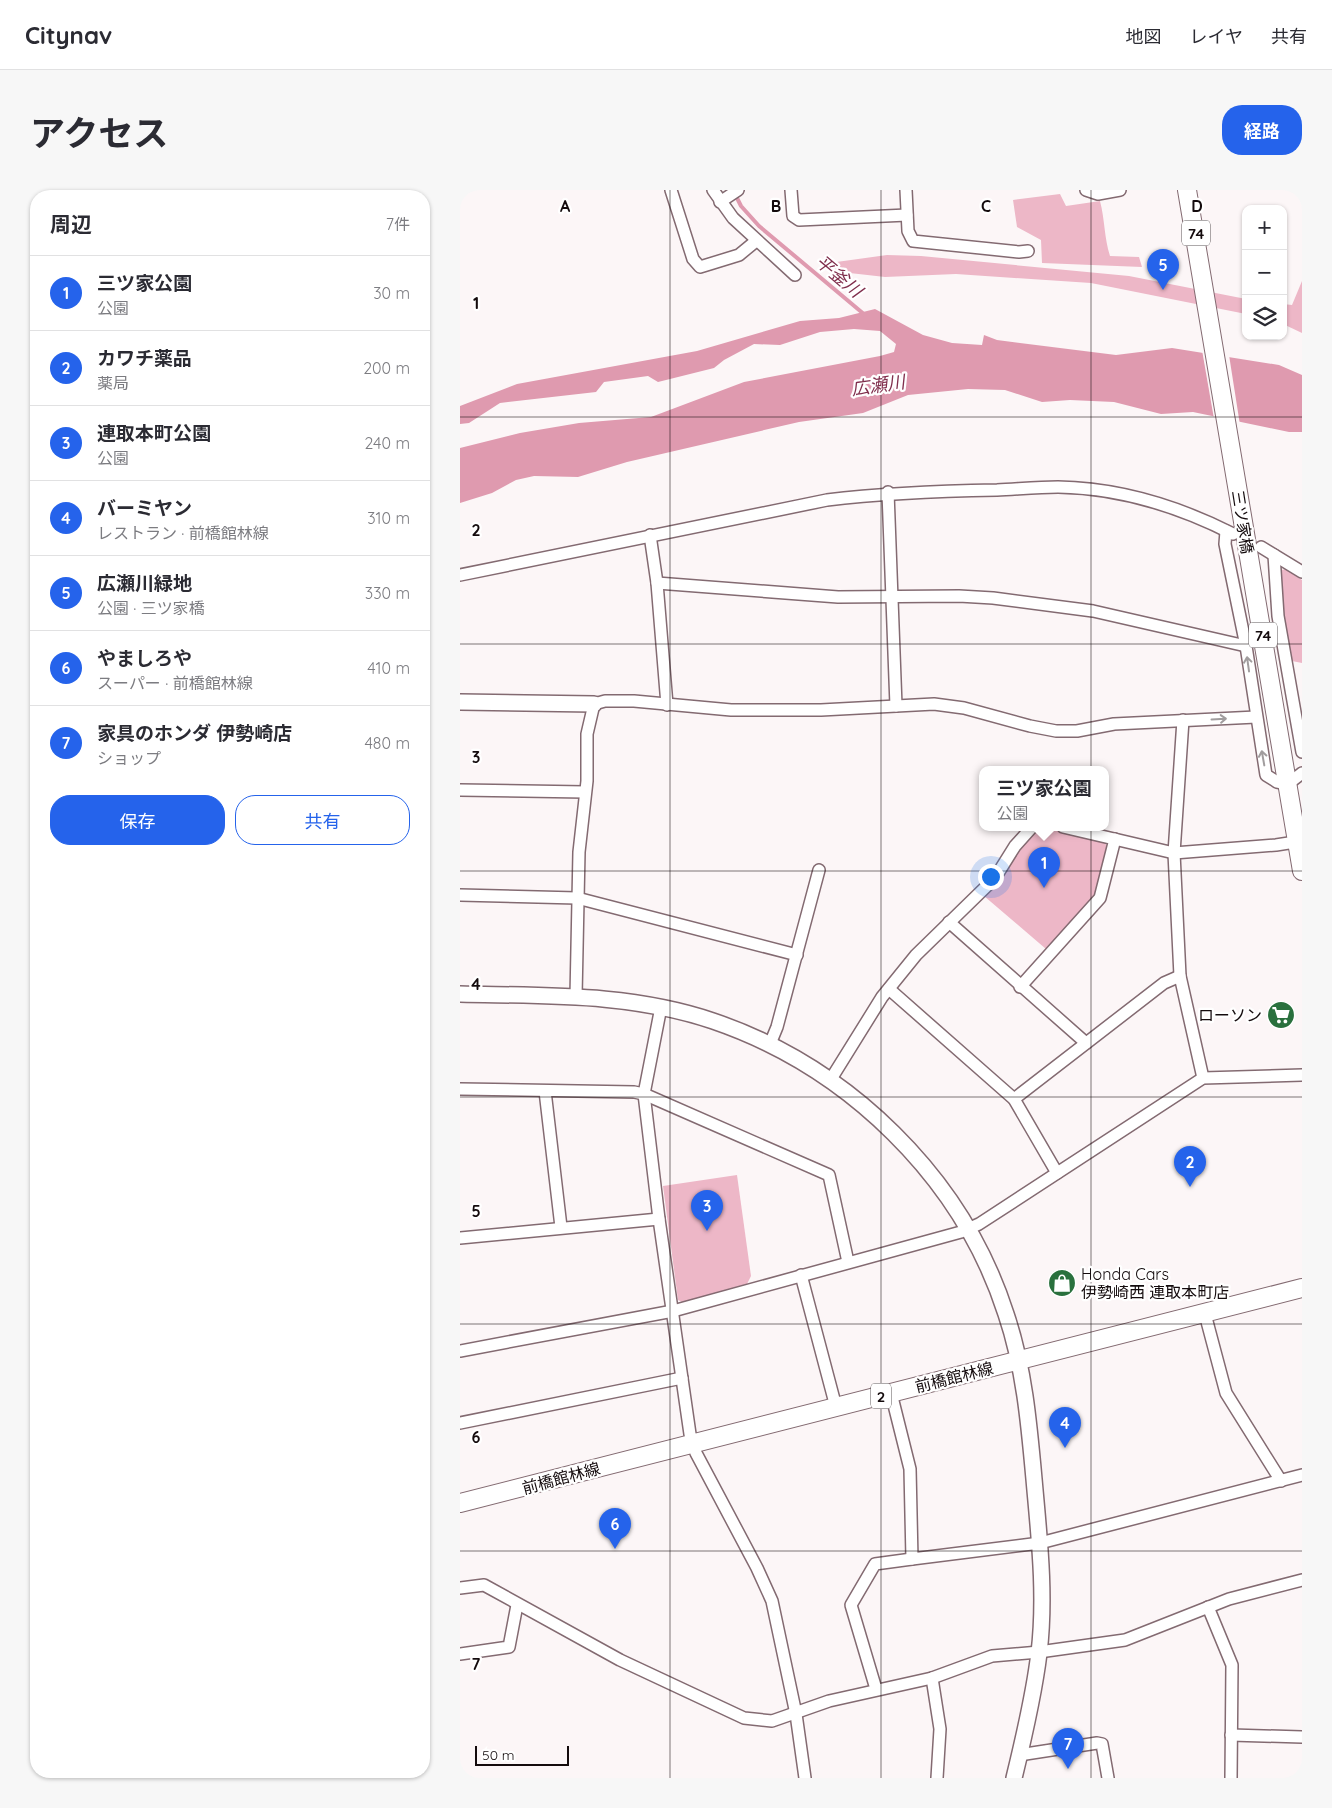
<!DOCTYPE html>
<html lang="ja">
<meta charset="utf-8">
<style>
body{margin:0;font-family:Quicksand,"Noto Sans JP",sans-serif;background:#f7f7f7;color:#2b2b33}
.controls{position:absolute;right:15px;top:15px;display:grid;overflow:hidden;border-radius:10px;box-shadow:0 1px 4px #0004}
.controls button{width:45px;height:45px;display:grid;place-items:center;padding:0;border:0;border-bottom:1px solid #e1e1e2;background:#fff;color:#2b2b33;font:25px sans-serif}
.scale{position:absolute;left:15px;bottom:12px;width:94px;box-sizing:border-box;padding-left:5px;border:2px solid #140b0d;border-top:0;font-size:14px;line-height:18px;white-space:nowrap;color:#140b0d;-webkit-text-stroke:4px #fff;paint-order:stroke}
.you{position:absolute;left:530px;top:686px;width:18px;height:18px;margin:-12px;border:4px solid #fff;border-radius:50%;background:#1a73e8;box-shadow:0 0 0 8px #1a73e833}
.badge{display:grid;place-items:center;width:32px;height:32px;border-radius:50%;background:#2563eb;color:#fff;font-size:16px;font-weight:700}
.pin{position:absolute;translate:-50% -41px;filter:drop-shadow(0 1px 2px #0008)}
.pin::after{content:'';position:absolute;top:26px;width:18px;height:15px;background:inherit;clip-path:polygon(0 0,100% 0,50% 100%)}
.popup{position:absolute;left:519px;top:576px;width:130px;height:65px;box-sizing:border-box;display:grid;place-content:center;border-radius:10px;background:#fff;filter:drop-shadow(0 1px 4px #0005);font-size:16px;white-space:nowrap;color:#7c7c81}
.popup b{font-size:19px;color:#2b2b33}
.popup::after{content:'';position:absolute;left:50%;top:100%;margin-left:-10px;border:10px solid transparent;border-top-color:#fff}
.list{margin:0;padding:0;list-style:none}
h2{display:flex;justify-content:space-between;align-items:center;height:65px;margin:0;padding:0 20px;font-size:21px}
h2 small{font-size:16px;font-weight:400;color:#7c7c81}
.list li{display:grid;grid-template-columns:32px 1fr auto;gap:15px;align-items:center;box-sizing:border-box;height:75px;padding:0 20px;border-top:1px solid #e1e1e2}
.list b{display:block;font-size:19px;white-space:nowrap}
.list p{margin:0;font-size:16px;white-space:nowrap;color:#7c7c81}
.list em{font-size:16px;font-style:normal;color:#7c7c81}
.actions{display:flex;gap:10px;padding:15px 20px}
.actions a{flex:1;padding:11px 0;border:1px solid #2563eb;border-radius:20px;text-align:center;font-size:18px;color:#2563eb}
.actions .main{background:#2563eb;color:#fff}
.icon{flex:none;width:28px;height:28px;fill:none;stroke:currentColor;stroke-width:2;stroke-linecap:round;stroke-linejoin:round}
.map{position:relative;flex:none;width:842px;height:1588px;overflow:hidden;border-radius:20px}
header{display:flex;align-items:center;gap:30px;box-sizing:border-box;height:70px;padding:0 25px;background:#fff;border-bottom:1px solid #e1e1e2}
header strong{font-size:24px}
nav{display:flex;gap:28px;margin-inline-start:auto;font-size:18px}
.intro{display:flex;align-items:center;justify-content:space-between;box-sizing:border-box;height:120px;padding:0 30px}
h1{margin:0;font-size:35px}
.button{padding:12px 22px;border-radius:20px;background:#2563eb;color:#fff;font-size:18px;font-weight:700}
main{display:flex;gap:30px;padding:0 30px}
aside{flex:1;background:#fff;border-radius:20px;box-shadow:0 1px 4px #0004}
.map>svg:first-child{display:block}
.green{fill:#edb7c7}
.forest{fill:#df9aaf}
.pier{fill:#fcf6f7}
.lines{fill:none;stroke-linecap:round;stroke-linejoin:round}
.stream{stroke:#df9aaf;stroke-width:4}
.street-casing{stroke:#836a71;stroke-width:14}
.secondary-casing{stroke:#836a71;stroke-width:18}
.primary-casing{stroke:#836a71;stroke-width:20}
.street{stroke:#fff;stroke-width:11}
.secondary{stroke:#fff;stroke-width:15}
.primary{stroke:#fff;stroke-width:18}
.oneway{stroke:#a19d9e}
.grid{fill:none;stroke:#140b0d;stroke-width:1;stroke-opacity:0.55}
.labels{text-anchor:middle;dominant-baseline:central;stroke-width:4.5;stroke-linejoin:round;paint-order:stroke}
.shield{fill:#fff;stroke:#5a5456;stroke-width:1}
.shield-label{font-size:15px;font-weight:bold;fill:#140b0d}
.street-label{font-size:16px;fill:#140b0d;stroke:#fff}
.poi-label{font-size:16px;fill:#140b0d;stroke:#fff;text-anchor:end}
.water-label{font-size:18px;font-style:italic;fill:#802f4d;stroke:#fff}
.grid-label{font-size:16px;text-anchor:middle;font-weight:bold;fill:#140b0d;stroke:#fff;stroke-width:4.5;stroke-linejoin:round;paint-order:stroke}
</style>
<header>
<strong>Citynav</strong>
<nav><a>地図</a><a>レイヤ</a><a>共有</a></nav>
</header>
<div class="intro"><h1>アクセス</h1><a class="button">経路</a></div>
<main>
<aside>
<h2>周辺<small>7件</small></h2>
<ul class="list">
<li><span class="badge">1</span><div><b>三ツ家公園</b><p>公園</p></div><em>30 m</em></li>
<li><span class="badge">2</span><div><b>カワチ薬品</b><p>薬局</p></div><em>200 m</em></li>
<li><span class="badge">3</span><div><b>連取本町公園</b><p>公園</p></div><em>240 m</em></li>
<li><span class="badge">4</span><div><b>バーミヤン</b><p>レストラン · 前橋館林線</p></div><em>310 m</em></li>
<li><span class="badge">5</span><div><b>広瀬川緑地</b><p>公園 · 三ツ家橋</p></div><em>330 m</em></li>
<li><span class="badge">6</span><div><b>やましろや</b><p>スーパー · 前橋館林線</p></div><em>410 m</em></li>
<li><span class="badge">7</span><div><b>家具のホンダ 伊勢崎店</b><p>ショップ</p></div><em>480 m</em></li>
</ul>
<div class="actions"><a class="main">保存</a><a>共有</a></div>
</aside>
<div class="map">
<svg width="842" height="1588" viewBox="0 0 842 1588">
<rect width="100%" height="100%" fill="#fcf6f7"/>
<g class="green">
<path d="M600,4l6,12 34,-5c5,19 4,36 10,55l29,1 3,10 -100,-4 -1,-23 -24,-13 -4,-27z"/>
<path d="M427,65l34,1 208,20 117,23v15l-155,-31 -135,-9 -71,3 -53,-6 -10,-7z"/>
<path d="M842,91v52l-19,-9v-20l9,1z"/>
<path d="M826,379l16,11v83l-10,-2 -9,-50 -2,-41z"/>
<path d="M585,637l60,15 2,6 -12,46 -49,55 -62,-53c5,-5 12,-10 17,-16 11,-17 24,-46 44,-53z"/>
<path d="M277,985l14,101 -4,8 -65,18 -4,-2 -15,-114z"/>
</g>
<path class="forest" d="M415,119l48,26 29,8 30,2 2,-10 13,5 119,15 56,-7 107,17 23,10v57h-13l-96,-20 -32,2 -47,-12 -44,-2 -28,2 -37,-12 -37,-1 -60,6 -45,18 -64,9 -172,40 -49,15 -44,-1 -18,4 -24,13 -32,10v-55l60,-15 59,-10 72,-6 93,-35 136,-26 14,-4 2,-8 -16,-13 -26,-2 -34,3 -40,13 -26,-1 -30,16 -10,8 -56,14 -10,-6 -44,6 -8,10 -96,11 -31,20 -9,1v-18l57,-22 180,-33 103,-30 39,-3z"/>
<path class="pier" d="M742,160l27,5 11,70 -26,-6z"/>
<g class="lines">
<path class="stream" d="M275,4l6,12 18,20 106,89"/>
<g class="street-casing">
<g id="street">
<path d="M211,0l22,69 7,8 39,-12 17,-14"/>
<path d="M253,0l20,28 62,57"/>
<path d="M331,0l2,26 6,4 108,-5"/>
<path d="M446,0l2,41 5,10 106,11 9,-1"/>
<path d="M626,0l12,4 22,-4"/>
<path d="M260,12l18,-12"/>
<path d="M428,302l8,214"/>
<path d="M766,341l-1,13 21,102 20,129 11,7 11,2 14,-11"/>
<path d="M190,345l7,48 10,122"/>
<path d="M801,357l41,25"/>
<path d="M814,365l4,61 24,136"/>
<path d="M0,385l367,-75c57,-7 113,-9 170,-10 21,-1 41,-3 61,-3 62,1 120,19 175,47"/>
<path d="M197,393l181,14 121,-1 34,2 100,13 153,35"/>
<path d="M723,530l-9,133 6,123 23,102"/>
<path d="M0,600l125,2"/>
<path d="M603,637l111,26 102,-8 26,-4"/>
<path d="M0,705l117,3 220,57"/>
<path d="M489,732l137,121"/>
<path d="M560,797l80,-89 15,-59"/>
<path d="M429,799l125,110 43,74"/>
<path d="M116,806l3,-144 8,-71v-47l7,-30 11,-3h29l97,9h90l113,-6 30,4 66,18 26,5h21l37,-7 142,-7"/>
<path d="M201,817l-17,87 15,125 31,215 6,19 61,115 15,33 24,113 9,64"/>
<path d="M310,854l7,-17 42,-157"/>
<path d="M371,889l51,-82 34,-42 79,-77 20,-32 17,-19"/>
<path d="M0,899l174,3 10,2 185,81 19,87"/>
<path d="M85,901l16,136"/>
<path d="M554,909l150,-116 16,-7"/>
<path d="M0,1048l199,-19"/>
<path d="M341,1085l35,132"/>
<path d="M745,1124l21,79 55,88"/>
<path d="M0,1161l213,-40 288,-79 18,-8 224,-146 99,-3"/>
<path d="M431,1203l19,76 2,90 128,-16 262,-68"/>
<path d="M0,1233l222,-45"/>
<path d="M0,1398l24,-3 136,75 124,58 28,3 57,-20 103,-23 60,-22 47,-4 86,-12 104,-41 73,-19"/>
<path d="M748,1417l24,58 -1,113"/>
<path d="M0,1464l49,-7 8,-42"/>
<path d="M472,1488l8,51 -3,49"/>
<path d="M416,1499l-25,-84 24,-41 37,-5"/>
<path d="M771,1545l71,2"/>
<path d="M559,1565l78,-12 5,1 6,34"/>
</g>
</g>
<g class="secondary-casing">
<g id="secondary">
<path d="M0,512l134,2"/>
<path d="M0,804c85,2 171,-1 253,27 135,46 249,156 293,293 18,53 23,109 28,165 5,57 12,116 5,174 -5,42 -15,84 -25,125"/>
</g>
</g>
<g class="primary-casing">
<g id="primary">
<path d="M727,0l115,681"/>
<path d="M0,1313l842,-215"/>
</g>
</g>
<use href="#street" class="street"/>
<use href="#secondary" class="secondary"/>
<use href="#primary" class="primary"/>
</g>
<defs><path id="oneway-shaft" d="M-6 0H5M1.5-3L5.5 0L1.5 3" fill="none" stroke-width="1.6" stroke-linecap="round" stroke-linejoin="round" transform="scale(1.25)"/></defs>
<g class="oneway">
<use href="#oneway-shaft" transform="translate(788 474) rotate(-98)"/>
<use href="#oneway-shaft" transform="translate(759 529) rotate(-3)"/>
<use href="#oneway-shaft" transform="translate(803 568) rotate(-100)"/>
</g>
<path class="grid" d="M210,0v1588M421,0v1588M631,0v1588M0,227h842M0,454h842M0,681h842M0,907h842M0,1134h842M0,1361h842"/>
<defs>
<g id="supermarket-disc" transform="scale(1.4375)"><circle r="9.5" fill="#29703d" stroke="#fff"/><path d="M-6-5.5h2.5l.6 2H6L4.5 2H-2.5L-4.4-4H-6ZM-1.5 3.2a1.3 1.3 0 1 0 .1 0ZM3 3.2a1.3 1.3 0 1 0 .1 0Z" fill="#fff"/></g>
<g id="shop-disc" transform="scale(1.4375)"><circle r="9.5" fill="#29703d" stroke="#fff"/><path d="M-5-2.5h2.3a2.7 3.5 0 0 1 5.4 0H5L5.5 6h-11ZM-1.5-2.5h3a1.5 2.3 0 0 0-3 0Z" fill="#fff"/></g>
</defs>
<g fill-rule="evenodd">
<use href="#supermarket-disc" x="821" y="825"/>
<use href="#shop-disc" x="602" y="1093"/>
</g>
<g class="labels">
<g class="shield">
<rect x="722" y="30.5" width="28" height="25" rx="4"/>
<rect x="789" y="432.5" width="28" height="25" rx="4"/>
<rect x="411" y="1193.5" width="20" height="25" rx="4"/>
</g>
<g class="shield-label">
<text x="736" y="43">74</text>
<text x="803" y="445">74</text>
<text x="421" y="1206">2</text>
</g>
<g class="street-label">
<text transform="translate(783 332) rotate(81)">三ツ家橋</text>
<text transform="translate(494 1187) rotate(-14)">前橋館林線</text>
<text transform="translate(101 1288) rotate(-15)">前橋館林線</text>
</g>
<g class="poi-label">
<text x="802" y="825">ローソン</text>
<text x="621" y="1084" text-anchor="start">Honda Cars<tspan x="621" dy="18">伊勢崎西 連取本町店</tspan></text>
</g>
<g class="water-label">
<text transform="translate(379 86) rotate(40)">平釜川</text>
<text transform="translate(418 195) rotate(-8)">広瀬川</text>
</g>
</g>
<g class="grid-label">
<text x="105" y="22">A</text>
<text x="316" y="22">B</text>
<text x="526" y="22">C</text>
<text x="737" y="22">D</text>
<text x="16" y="119">1</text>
<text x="16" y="346">2</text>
<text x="16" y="573">3</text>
<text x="16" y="800">4</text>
<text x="16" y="1027">5</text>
<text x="16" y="1253">6</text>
<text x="16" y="1480">7</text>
</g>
</svg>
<div class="controls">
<button>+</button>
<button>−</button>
<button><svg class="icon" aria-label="layers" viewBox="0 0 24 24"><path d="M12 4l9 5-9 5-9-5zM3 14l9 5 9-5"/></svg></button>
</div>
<div class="scale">50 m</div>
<div class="you"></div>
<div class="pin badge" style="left:584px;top:698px">1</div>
<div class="popup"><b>三ツ家公園</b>公園</div>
<div class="pin badge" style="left:730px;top:997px">2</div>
<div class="pin badge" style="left:247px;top:1041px">3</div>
<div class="pin badge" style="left:605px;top:1258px">4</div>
<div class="pin badge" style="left:703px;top:100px">5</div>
<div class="pin badge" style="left:155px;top:1359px">6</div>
<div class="pin badge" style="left:608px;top:1579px">7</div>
</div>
</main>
